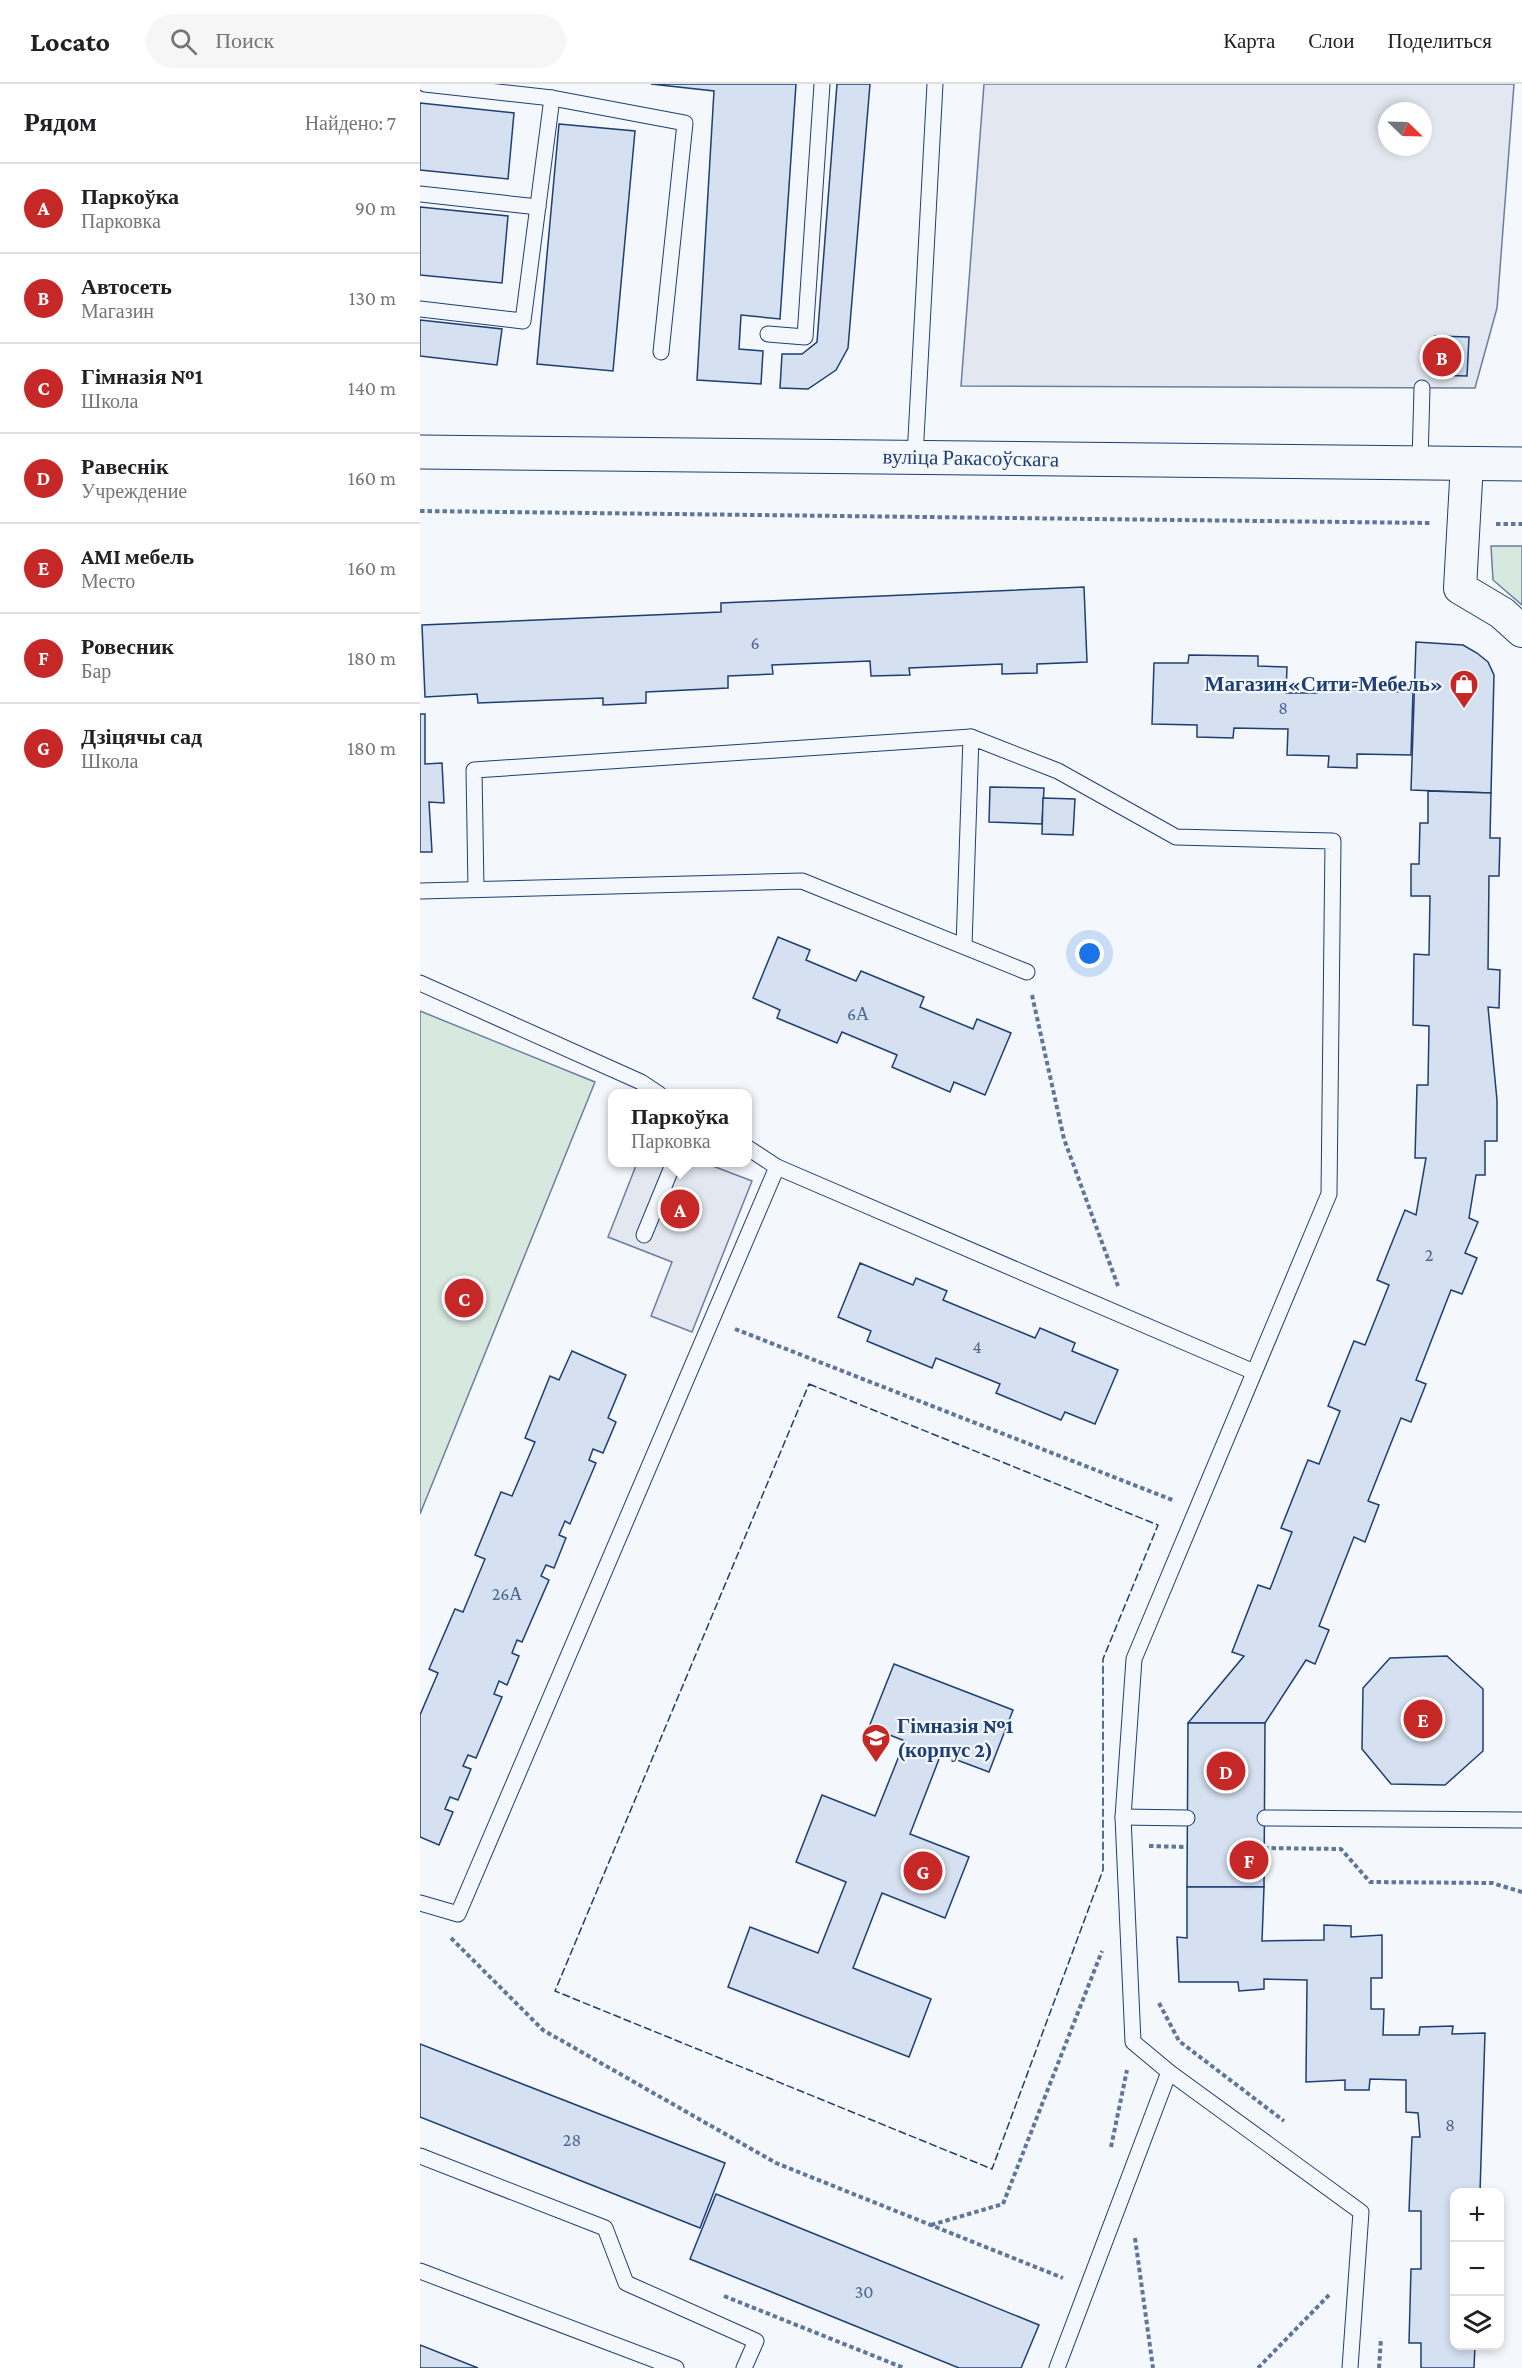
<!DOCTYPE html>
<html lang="ru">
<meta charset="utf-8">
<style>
body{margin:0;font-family:"Crimson Pro",serif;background:#f6f6f6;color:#202124}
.controls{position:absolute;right:18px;bottom:18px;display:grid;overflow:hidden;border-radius:12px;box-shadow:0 3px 9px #0003}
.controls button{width:54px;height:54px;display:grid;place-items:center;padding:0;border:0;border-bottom:2px solid #e0e0e0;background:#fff;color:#202124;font:30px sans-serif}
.compass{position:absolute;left:958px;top:18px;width:54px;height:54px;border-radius:50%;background:#fff;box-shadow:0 3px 9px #0003;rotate:113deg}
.you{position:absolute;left:670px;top:870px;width:21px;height:21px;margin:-15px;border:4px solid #fff;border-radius:50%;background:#1a73e8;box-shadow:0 0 0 9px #1a73e833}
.badge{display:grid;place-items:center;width:39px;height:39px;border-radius:50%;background:#c62828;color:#fff;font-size:20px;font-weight:700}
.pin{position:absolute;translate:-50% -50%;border:3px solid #fff;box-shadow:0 2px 6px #0006}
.popup{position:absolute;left:188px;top:1005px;width:144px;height:78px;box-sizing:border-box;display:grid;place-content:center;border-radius:12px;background:#fff;filter:drop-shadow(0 2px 4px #0005);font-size:20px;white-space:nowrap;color:#757577}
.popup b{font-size:22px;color:#202124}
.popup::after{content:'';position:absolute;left:50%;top:100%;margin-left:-12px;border:12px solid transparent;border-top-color:#fff}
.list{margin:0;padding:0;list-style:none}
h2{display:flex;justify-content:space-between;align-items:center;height:78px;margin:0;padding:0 24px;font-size:26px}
h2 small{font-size:20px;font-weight:400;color:#757577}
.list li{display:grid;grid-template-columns:39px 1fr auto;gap:18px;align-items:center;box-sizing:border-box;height:90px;padding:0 24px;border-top:2px solid #e0e0e0}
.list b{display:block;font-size:22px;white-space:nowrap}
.list p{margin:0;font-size:20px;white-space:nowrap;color:#757577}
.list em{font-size:20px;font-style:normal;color:#757577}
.icon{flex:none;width:33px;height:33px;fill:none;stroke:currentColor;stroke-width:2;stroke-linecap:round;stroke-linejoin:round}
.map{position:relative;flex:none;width:1102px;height:2284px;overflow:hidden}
header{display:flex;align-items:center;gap:36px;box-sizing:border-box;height:84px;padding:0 30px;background:#fff;border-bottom:2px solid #e0e0e0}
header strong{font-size:28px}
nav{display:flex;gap:33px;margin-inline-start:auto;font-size:21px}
.search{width:420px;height:54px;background:#f6f6f6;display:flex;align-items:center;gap:15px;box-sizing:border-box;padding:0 21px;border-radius:33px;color:#757577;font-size:22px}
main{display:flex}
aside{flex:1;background:#fff}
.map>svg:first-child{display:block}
.green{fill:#d7e8df;stroke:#687fa3;stroke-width:1.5}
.parking{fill:#e3e8f0;stroke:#687fa3;stroke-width:1.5;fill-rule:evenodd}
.building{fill:#d5e0f0;stroke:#1d3f73;stroke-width:1.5}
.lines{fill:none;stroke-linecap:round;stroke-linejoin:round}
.lane-casing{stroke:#1d3f73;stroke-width:17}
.street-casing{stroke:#1d3f73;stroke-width:34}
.secondary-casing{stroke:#1d3f73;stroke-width:35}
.path{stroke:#5e769c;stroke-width:4;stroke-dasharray:4.5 3;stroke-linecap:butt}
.lane{stroke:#f4f7fb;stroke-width:15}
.street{stroke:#f4f7fb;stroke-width:32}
.secondary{stroke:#f4f7fb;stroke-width:33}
.fence{stroke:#1d3f73;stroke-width:1.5;stroke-dasharray:8 3;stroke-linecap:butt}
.labels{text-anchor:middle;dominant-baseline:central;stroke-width:4.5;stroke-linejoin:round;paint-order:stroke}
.number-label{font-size:18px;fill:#4b6792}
.street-label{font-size:21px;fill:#1d3f73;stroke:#f4f7fb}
.poi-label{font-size:21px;font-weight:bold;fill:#1d3f73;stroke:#f4f7fb;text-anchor:end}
</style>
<header>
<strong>Locato</strong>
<div class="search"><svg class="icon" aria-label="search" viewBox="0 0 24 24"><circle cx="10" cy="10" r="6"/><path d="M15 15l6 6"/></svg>Поиск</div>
<nav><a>Карта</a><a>Слои</a><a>Поделиться</a></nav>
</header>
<main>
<aside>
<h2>Рядом<small>Найдено: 7</small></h2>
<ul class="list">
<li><span class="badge">A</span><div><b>Паркоўка</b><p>Парковка</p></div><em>90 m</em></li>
<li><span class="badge">B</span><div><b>Автосеть</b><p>Магазин</p></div><em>130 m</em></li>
<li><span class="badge">C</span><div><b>Гімназія №1</b><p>Школа</p></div><em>140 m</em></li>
<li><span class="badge">D</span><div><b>Равеснік</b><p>Учреждение</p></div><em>160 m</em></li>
<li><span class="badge">E</span><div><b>AMI мебель</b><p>Место</p></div><em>160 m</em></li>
<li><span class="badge">F</span><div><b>Ровесник</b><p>Бар</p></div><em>180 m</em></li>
<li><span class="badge">G</span><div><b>Дзіцячы сад</b><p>Школа</p></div><em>180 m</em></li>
</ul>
</aside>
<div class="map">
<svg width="1102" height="2284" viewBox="0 0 1102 2284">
<rect width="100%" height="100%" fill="#f4f7fb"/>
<g class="green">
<path d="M1071,462h31v59l-29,-25z"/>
<path d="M0,927l175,71 -175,432z"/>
</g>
<g class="parking">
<path d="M564,0h530l-17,224 -22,80 -514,-2zM967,27h36v36h-36z"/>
<path d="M217,1079h68l47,18 -60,151 -41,-16 21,-54 -64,-25z"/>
</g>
<g class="building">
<path d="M231,0h145l-16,235 -39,-4 -2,34 24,2 -2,33 -64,-4 17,-289z"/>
<path d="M417,0h33l-22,264 -12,22 -28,19 -28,-1 2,-34h20l15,-12z"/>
<path d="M0,19l94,10 -6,66 -88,-9z"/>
<path d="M139,40l76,7 -22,240 -76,-7z"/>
<path d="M0,123l88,9 -6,67 -82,-8z"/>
<path d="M0,236l82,9 -5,36 -77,-9z"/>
<path d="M1015,252l34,1 -2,39 -34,-1z"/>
<path d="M664,503l3,75 -50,2v9l-35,1v-10l-93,4 1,7 -39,1 -1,-15 -98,4 1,9 -45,2v12l-82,4v11l-43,2v-7l-125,5 -1,-9 -52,3 -3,-72 299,-13v-9z"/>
<path d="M996,558l47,3 14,8 11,9 6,13 -3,118 -80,-3z"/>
<path d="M769,571l69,1v10l29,1 -1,26h31v-11l64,1v8l32,1 -2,63 -54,-1v14l-29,-1 1,-11 -42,-1 1,-26 -54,-1 -1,10 -36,-1v-12l-45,-1 2,-61h34z"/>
<path d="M0,630h5v50l17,-1 2,40 -15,-1 3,50h-12z"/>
<path d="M570,703l54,1 -2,36 -53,-2z"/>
<path d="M1008,707l63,2 -1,45h10l-1,38h-10l-1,93 12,1 -1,38 -11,-1 9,93v41h-12v34h-9l-7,43 9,4 -13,31 12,5 -15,36 -11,-4 -35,90 10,4 -15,38 -10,-4 -33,83 11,4 -14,37 -11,-5 -35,89 10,4 -14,34 -9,-4 -41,63h-77l56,-67 -12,-4 26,-67 12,4 22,-57 -11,-4 27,-68 11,4 21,-53 -12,-5 26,-65 11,4 24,-60 -12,-5 28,-70 11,5 10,-57h-11l2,-73h11l1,-59 -16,-1 1,-71 15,1 1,-59h-19v-32h8l1,-41h8z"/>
<path d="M623,714l32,1 -2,36 -31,-1z"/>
<path d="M358,853l32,13 -4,10 50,21 5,-10 63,26 -4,10 53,22 4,-10 34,14 -26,62 -31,-13 -4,10 -58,-25 5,-12 -55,-23 -5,11 -60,-25 3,-8 -27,-12z"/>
<path d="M440,1179l53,22 3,-7 31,13 -4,9 92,38 5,-10 35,15 -3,8 46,19 -23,54 -30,-12 -4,8 -65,-27 4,-9 -64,-26 -4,10 -65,-27 4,-10 -33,-14z"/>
<path d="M152,1267l54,24 -18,43 8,4 -13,31 -10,-4 -4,11 7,3 -26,61 -5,-3 -6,14 7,3 -12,30 -8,-3 -5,11 8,4 -27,62 -5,-2 -5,13 7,3 -12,29 -8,-4 -5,13 8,3 -26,61 -8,-3 -5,11 8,3 -13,31 -8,-3 -5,12 8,3 -14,33 -19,-8v-122l18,-42 -9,-4 26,-60 8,3 22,-53 -10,-4 26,-63 11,4 23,-54 -10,-4 25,-62 9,4z"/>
<path d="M1027,1572l36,33v62l-38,34 -54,-1 -29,-35 1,-61 27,-30z"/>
<path d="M474,1580l119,46 -24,62 -48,-18 -31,80 59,23 -24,61 -63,-25 -29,75 78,31 -22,58 -181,-70 22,-60 68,26 28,-71 -50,-20 26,-67 53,21 30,-75 -36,-14z"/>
<path d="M768,1639h77l-1,164h-77z"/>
<path d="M767,1803h77l-2,54 62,-1v-15l27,1v11l31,-2v43h-11v31h13l-1,26h36l1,-8 33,-1 -1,8 33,-1 -5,159h-26v154h21l-1,22h-53v-25h-12l2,-74h10v-58h-12l3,-74h8l-2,-24 -12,-1v-32l-36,-1 -1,11h-24v-10l-39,2 1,-102 -43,-1v10l-25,2 -1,-9h-59l-2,-45 10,1z"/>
<path d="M0,1960l305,119 -25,65 -280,-111z"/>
<path d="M296,2110l323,131 -18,43h-62l-269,-109z"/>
<path d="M0,2261l58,23h-58z"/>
</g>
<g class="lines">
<g class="lane-casing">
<g id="lane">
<path d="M5,0l127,14"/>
<path d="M0,110l118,13"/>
<path d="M0,225l103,12 29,-223 133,25 -24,229"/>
<path d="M348,250l37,3 17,-253"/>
<path d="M495,373l20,-373"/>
<path d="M1000,378l2,-74"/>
<path d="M56,805l-2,-119 497,-33"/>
<path d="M0,807l382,-10 225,91"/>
<path d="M544,862l7,-209 87,34 118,66 157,4 -4,353 -195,465 -11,158 10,225 36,30 192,140 -11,156"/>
<path d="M0,899l221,99 18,12"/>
<path d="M357,1083l477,205"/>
<path d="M224,1151l30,-73"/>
<path d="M703,1733l64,1"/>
<path d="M845,1734l257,2"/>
<path d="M0,1819l38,11 319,-747 -29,-19"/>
<path d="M0,2072l185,72 21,55 130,58 -12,27"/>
<path d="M0,2187l256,97"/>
<path d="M637,2284l112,-296"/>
</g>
</g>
<g class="street-casing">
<path id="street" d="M1047,379l-7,125 42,25 20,18"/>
</g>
<g class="secondary-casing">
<path id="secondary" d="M0,368l1102,12"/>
</g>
<g class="path">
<path d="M0,427l1011,12"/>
<path d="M1076,440h26"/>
<path d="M612,911l32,144 54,147"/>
<path d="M315,1245l440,172"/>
<path d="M729,1762l38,1"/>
<path d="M844,1764l77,1 29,33 122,1 30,9"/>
<path d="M31,1854l92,92 233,133 287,115"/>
<path d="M739,1919l20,38 105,80"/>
<path d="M691,2063l16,-77"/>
<path d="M511,2141l72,-21 99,-253"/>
<path d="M715,2154l18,130"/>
<path d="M304,2212l180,72"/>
<path d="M838,2284l71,-73"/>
<path d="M959,2284l2,-30"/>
</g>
<use href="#lane" class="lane"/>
<use href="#street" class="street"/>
<use href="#secondary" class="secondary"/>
<path class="fence" d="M389,1300l349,141 -55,134v211l-111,299 -437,-178z"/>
</g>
<defs>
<g id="shop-pin" transform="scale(1.5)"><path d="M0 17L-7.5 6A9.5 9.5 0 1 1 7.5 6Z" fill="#c62828" stroke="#f4f7fb"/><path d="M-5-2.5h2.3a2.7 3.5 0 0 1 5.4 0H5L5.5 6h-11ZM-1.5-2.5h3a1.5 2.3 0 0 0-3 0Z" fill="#fff"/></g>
<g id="school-pin" transform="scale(1.5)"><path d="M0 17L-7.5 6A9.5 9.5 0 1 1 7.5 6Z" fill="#c62828" stroke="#f4f7fb"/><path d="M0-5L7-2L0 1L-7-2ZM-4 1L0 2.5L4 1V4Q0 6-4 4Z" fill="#fff"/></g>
</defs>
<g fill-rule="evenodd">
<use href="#shop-pin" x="1044" y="600"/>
<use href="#school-pin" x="456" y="1654"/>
</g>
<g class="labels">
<g class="number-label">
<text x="335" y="559">6</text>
<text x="863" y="624">8</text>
<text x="438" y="930">6А</text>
<text x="1009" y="1171">2</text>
<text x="557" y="1263">4</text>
<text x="87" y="1510">26А</text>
<text x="1030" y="2041">8</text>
<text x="152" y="2056">28</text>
<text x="444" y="2208">30</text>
</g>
<g class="street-label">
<text transform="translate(551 374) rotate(1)">вуліца Ракасоўскага</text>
</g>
<g class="poi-label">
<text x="1023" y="600">Магазин«Сити-Мебель»</text>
<text x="477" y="1642" text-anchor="start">Гімназія №1<tspan x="477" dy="24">(корпус 2)</tspan></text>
</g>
</g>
</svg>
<div class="controls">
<button>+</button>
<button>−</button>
<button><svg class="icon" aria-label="layers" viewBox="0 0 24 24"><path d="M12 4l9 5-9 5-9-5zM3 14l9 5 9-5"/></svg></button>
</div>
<svg class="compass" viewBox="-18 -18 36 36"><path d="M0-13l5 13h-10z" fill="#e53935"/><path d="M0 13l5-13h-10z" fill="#757577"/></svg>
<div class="you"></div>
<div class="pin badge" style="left:260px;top:1125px">A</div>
<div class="popup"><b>Паркоўка</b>Парковка</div>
<div class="pin badge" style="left:1022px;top:273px">B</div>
<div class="pin badge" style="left:44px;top:1214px">C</div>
<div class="pin badge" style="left:806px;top:1687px">D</div>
<div class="pin badge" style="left:1003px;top:1635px">E</div>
<div class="pin badge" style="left:829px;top:1776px">F</div>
<div class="pin badge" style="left:503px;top:1787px">G</div>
</div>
</main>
